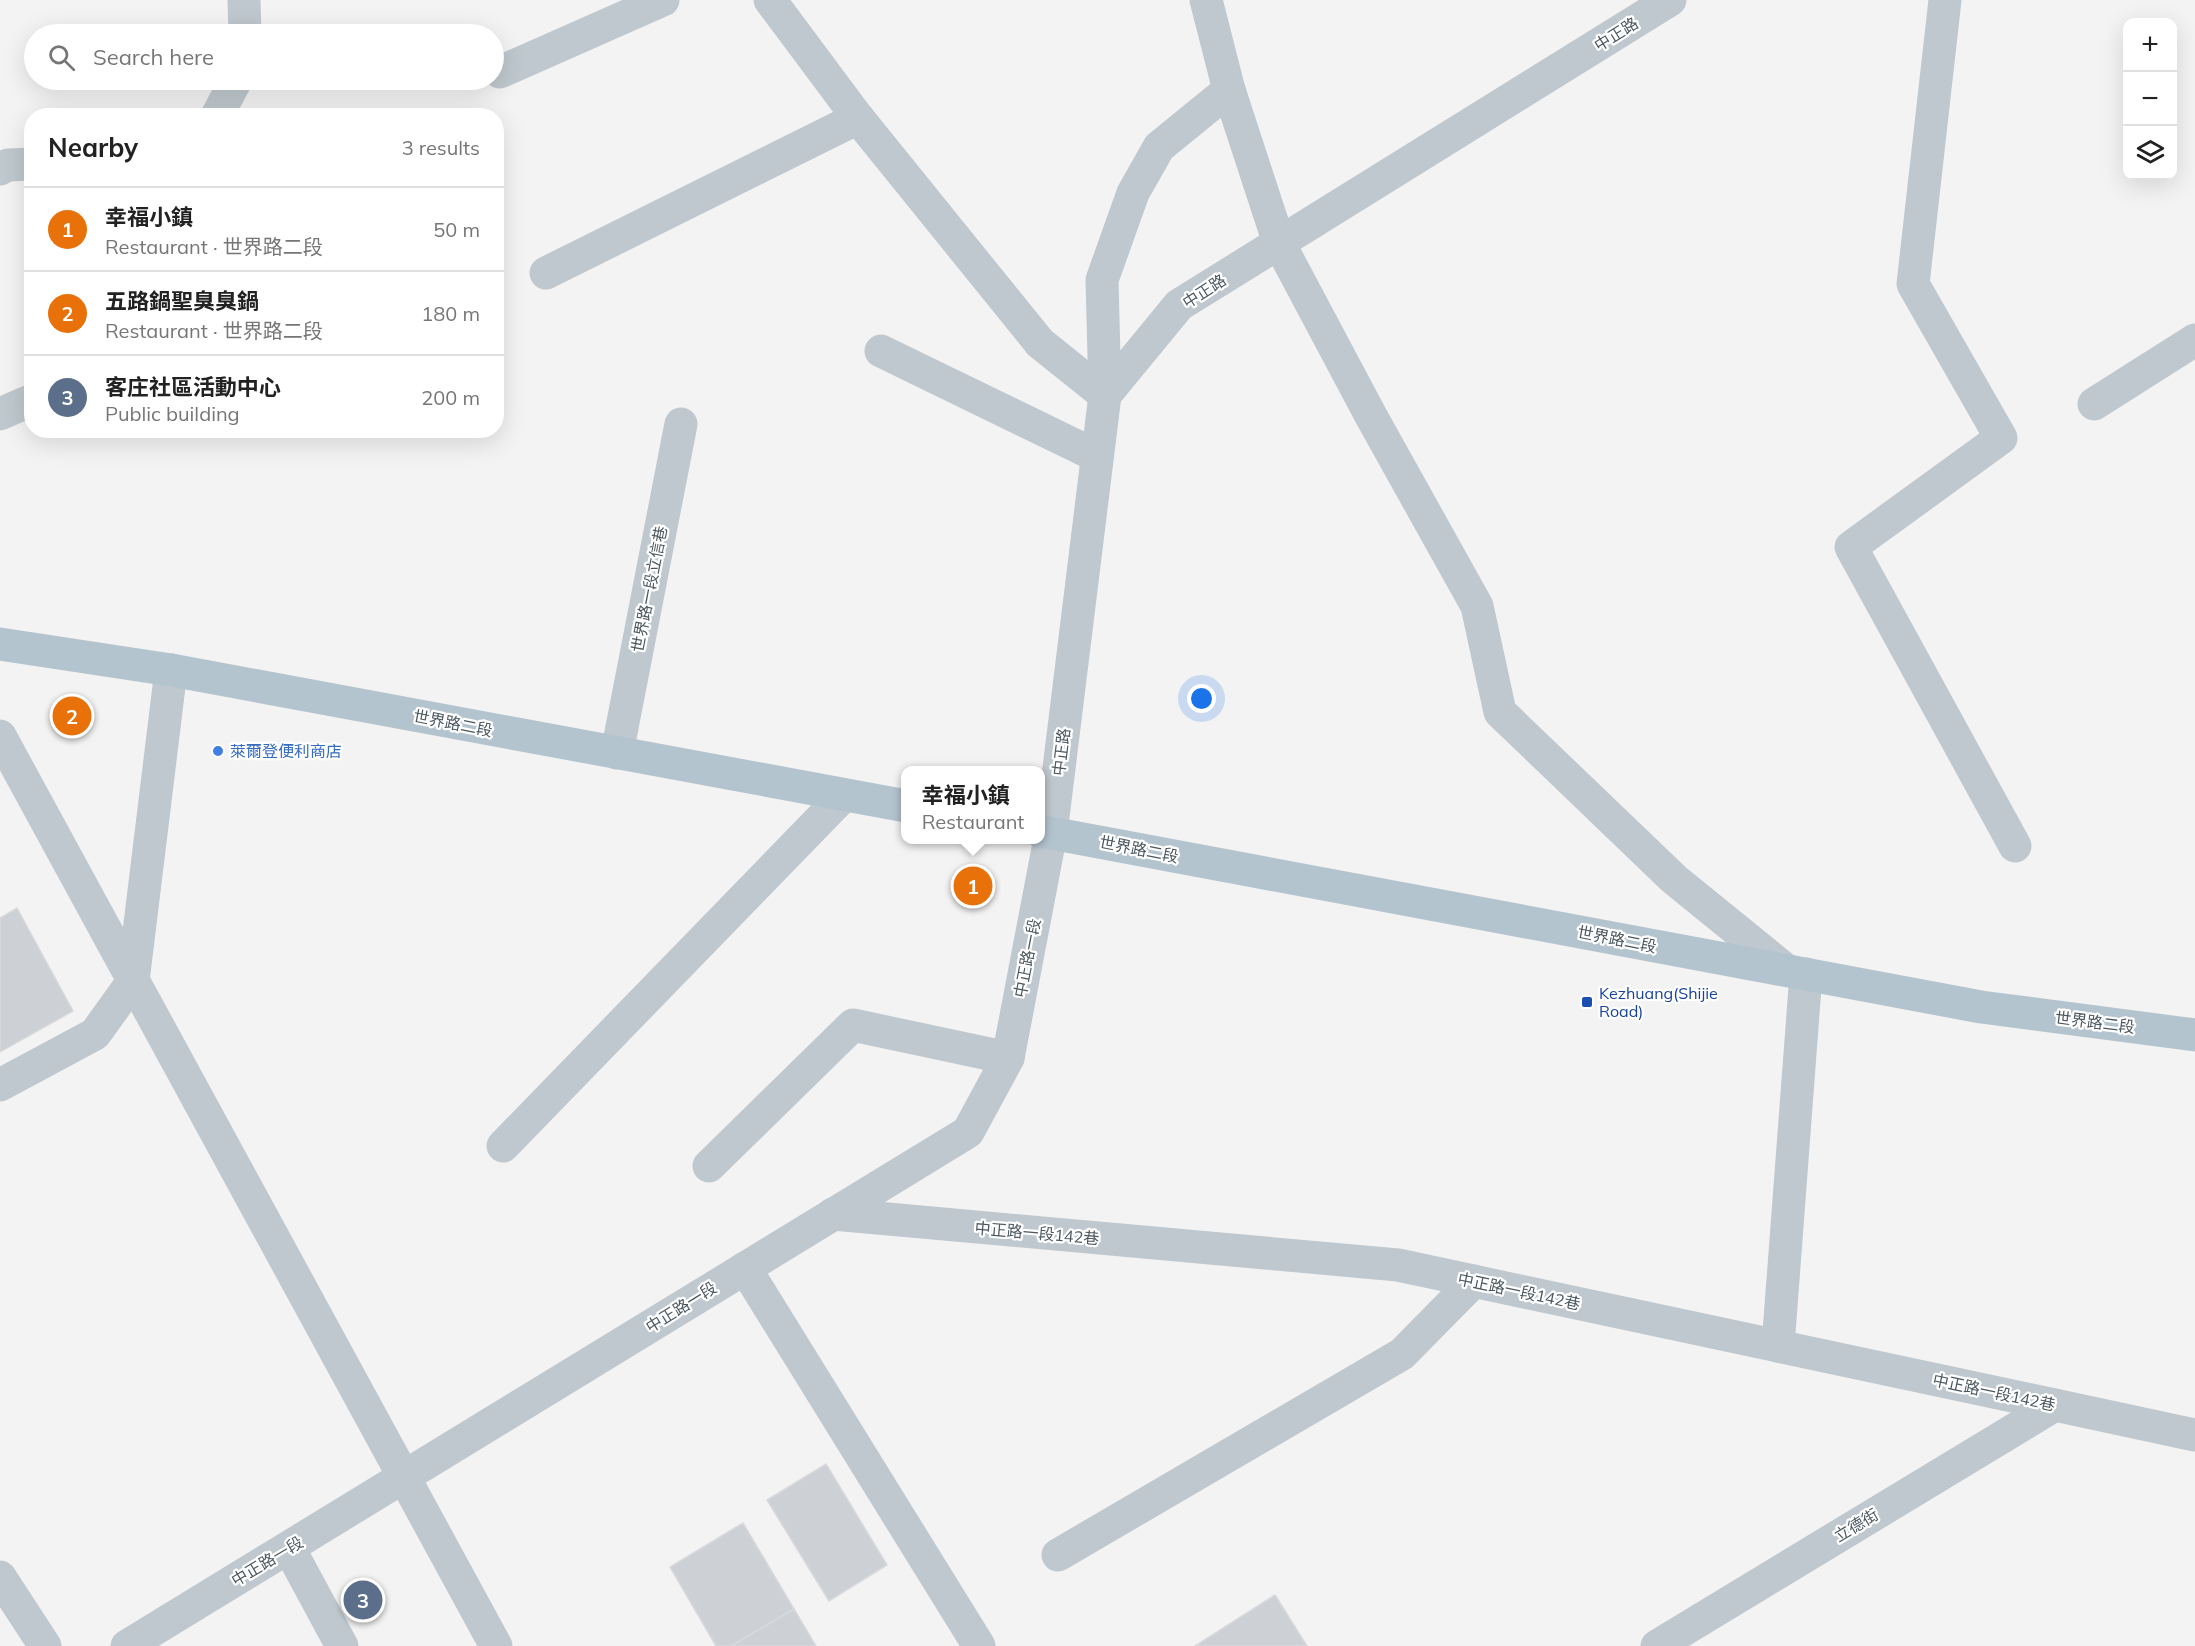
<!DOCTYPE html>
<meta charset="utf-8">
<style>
body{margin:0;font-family:Mulish,"Noto Sans TC",sans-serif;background:#f6f6f6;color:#222}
.controls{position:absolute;right:18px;top:18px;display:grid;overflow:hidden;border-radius:12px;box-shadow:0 6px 24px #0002}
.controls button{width:54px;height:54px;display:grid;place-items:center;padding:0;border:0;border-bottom:2px solid #e0e0e0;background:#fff;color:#222;font:30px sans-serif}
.you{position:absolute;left:1202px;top:699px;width:21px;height:21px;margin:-15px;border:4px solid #fff;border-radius:50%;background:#1a73e8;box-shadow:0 0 0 9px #1a73e833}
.badge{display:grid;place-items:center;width:39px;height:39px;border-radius:50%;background:#2488dd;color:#fff;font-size:20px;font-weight:700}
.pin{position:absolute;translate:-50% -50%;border:3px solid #fff;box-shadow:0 2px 6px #0006}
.popup{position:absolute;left:901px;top:766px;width:144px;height:78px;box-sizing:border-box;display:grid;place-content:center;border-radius:12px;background:#fff;filter:drop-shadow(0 2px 4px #0005);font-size:20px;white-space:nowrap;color:#767676}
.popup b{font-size:22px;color:#222}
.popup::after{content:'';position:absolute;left:50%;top:100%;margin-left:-12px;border:12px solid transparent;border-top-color:#fff}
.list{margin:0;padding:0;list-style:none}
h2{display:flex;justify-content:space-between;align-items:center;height:78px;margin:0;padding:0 24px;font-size:26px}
h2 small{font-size:20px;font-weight:400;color:#767676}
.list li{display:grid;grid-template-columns:39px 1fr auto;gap:18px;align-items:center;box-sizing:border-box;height:84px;padding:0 24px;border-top:2px solid #e0e0e0}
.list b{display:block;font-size:22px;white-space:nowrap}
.list p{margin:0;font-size:20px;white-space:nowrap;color:#767676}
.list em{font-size:20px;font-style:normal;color:#767676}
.icon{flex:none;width:33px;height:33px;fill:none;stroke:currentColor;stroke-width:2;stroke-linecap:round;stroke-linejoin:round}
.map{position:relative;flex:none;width:2195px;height:1646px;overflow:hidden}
.search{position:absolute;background:#fff;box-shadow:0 6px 24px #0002;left:24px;top:24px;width:480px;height:66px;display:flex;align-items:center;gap:15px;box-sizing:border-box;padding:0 21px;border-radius:33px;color:#767676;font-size:22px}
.panel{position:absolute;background:#fff;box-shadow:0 6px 24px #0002;left:24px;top:108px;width:480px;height:330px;border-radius:24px}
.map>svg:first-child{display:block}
.building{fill:#cdd0d4;stroke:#d7d9dd;stroke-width:1.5}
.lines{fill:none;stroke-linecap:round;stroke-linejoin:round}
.minor{stroke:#bfc8ce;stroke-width:33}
.major{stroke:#b4c4cf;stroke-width:33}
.shop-dot{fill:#3f7fe0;stroke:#fff;stroke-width:2}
.transit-dot{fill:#1a4fb4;stroke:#fff;stroke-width:2}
.labels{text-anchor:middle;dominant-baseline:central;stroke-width:4.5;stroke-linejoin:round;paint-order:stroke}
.street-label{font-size:16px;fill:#4b585f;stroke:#fff}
.shop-label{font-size:16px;fill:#366cbe;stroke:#fff;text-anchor:start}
.transit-label{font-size:16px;fill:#164399;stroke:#fff;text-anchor:start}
</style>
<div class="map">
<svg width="2195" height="1646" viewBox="0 0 2195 1646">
<rect width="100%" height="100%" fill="#f4f3f3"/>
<g class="building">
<path d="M17,908l56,103 -73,41v-134z"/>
<path d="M826,1464l61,101 -58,36 -62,-101z"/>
<path d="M743,1523l51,86 -63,37h-15l-46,-79z"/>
<path d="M1275,1595l32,51h-112z"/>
<path d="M794,1609l22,37h-85z"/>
</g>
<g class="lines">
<g class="minor">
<path d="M244,0l1,34"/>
<path d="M770,0l88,118 182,225 65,52"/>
<path d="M1206,0l23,90 50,153 92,173 106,190 23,106 174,167 112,91"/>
<path d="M1945,0l-32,284 88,154 -150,109 164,299"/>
<path d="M500,72l163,-72"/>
<path d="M217,116l19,-36"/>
<path d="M0,169l8,-4 24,-1"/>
<path d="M546,273l312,-155"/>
<path d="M881,351l216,105"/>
<path d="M1105,395l-3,-115 31,-87 26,-46 70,-57"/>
<path d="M2094,404l101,-64"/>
<path d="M0,414l32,-14"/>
<path d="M0,736l496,910"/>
<path d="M617,753l64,-329"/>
<path d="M0,1085l95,-51 38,-53 38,-311"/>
<path d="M503,1146l341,-351"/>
<path d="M709,1166l144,-141 155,33"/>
<path d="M833,1214l565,51 797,170"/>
<path d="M745,1268l234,378"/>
<path d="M1778,1346l28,-372"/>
<path d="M289,1548l53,98"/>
<path d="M1058,1555l344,-201 72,-73"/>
<path d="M0,1577l45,69"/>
<path d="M127,1646l841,-514 40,-74 43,-225 54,-438 74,-90 491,-305"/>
<path d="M1657,1646l398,-241"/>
</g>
<g class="major">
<path d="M0,644l171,26 735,136"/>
<path d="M1040,831l941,176 214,28"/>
</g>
</g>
<circle class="shop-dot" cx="218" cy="751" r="6"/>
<rect class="transit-dot" x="1581" y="996" width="12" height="12" rx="3"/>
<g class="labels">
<g class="street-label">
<text transform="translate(1616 34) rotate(-32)">中正路</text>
<text transform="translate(1204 291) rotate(-33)">中正路</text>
<text transform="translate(649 589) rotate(-79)">世界路一段立信巷</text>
<text transform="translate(453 723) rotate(11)">世界路二段</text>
<text transform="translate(1061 752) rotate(-83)">中正路</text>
<text transform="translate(1139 849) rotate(11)">世界路二段</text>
<text transform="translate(1617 939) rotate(11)">世界路二段</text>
<text transform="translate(1027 958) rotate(-79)">中正路一段</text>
<text transform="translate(2095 1022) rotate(7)">世界路二段</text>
<text transform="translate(1037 1233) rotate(5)">中正路一段142巷</text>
<text transform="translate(1519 1291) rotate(12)">中正路一段142巷</text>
<text transform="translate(681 1307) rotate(-32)">中正路一段</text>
<text transform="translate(1994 1392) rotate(12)">中正路一段142巷</text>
<text transform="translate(1856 1525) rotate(-31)">立德街</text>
<text transform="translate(267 1561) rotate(-31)">中正路一段</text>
</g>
<g class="shop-label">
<text x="230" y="751">萊爾登便利商店</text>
</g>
<g class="transit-label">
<text x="1599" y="993">Kezhuang(Shijie<tspan x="1599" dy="18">Road)</tspan></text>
</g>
</g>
</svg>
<div class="controls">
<button>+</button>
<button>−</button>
<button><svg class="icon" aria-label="layers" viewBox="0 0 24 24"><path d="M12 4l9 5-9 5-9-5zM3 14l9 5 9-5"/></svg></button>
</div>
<div class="you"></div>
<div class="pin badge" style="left:973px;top:886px;background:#e8710a">1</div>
<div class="popup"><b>幸福小鎮</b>Restaurant</div>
<div class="pin badge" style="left:72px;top:716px;background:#e8710a">2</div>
<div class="pin badge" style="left:363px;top:1600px;background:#5c6f8a">3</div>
<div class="search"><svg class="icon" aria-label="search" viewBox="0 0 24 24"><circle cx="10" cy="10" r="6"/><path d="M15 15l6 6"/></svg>Search here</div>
<section class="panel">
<h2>Nearby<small>3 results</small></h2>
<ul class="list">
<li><span class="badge" style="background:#e8710a">1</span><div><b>幸福小鎮</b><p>Restaurant · 世界路二段</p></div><em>50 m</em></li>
<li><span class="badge" style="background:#e8710a">2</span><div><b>五路鍋聖臭臭鍋</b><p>Restaurant · 世界路二段</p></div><em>180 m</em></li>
<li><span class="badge" style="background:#5c6f8a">3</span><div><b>客庄社區活動中心</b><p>Public building</p></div><em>200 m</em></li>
</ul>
</section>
</div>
